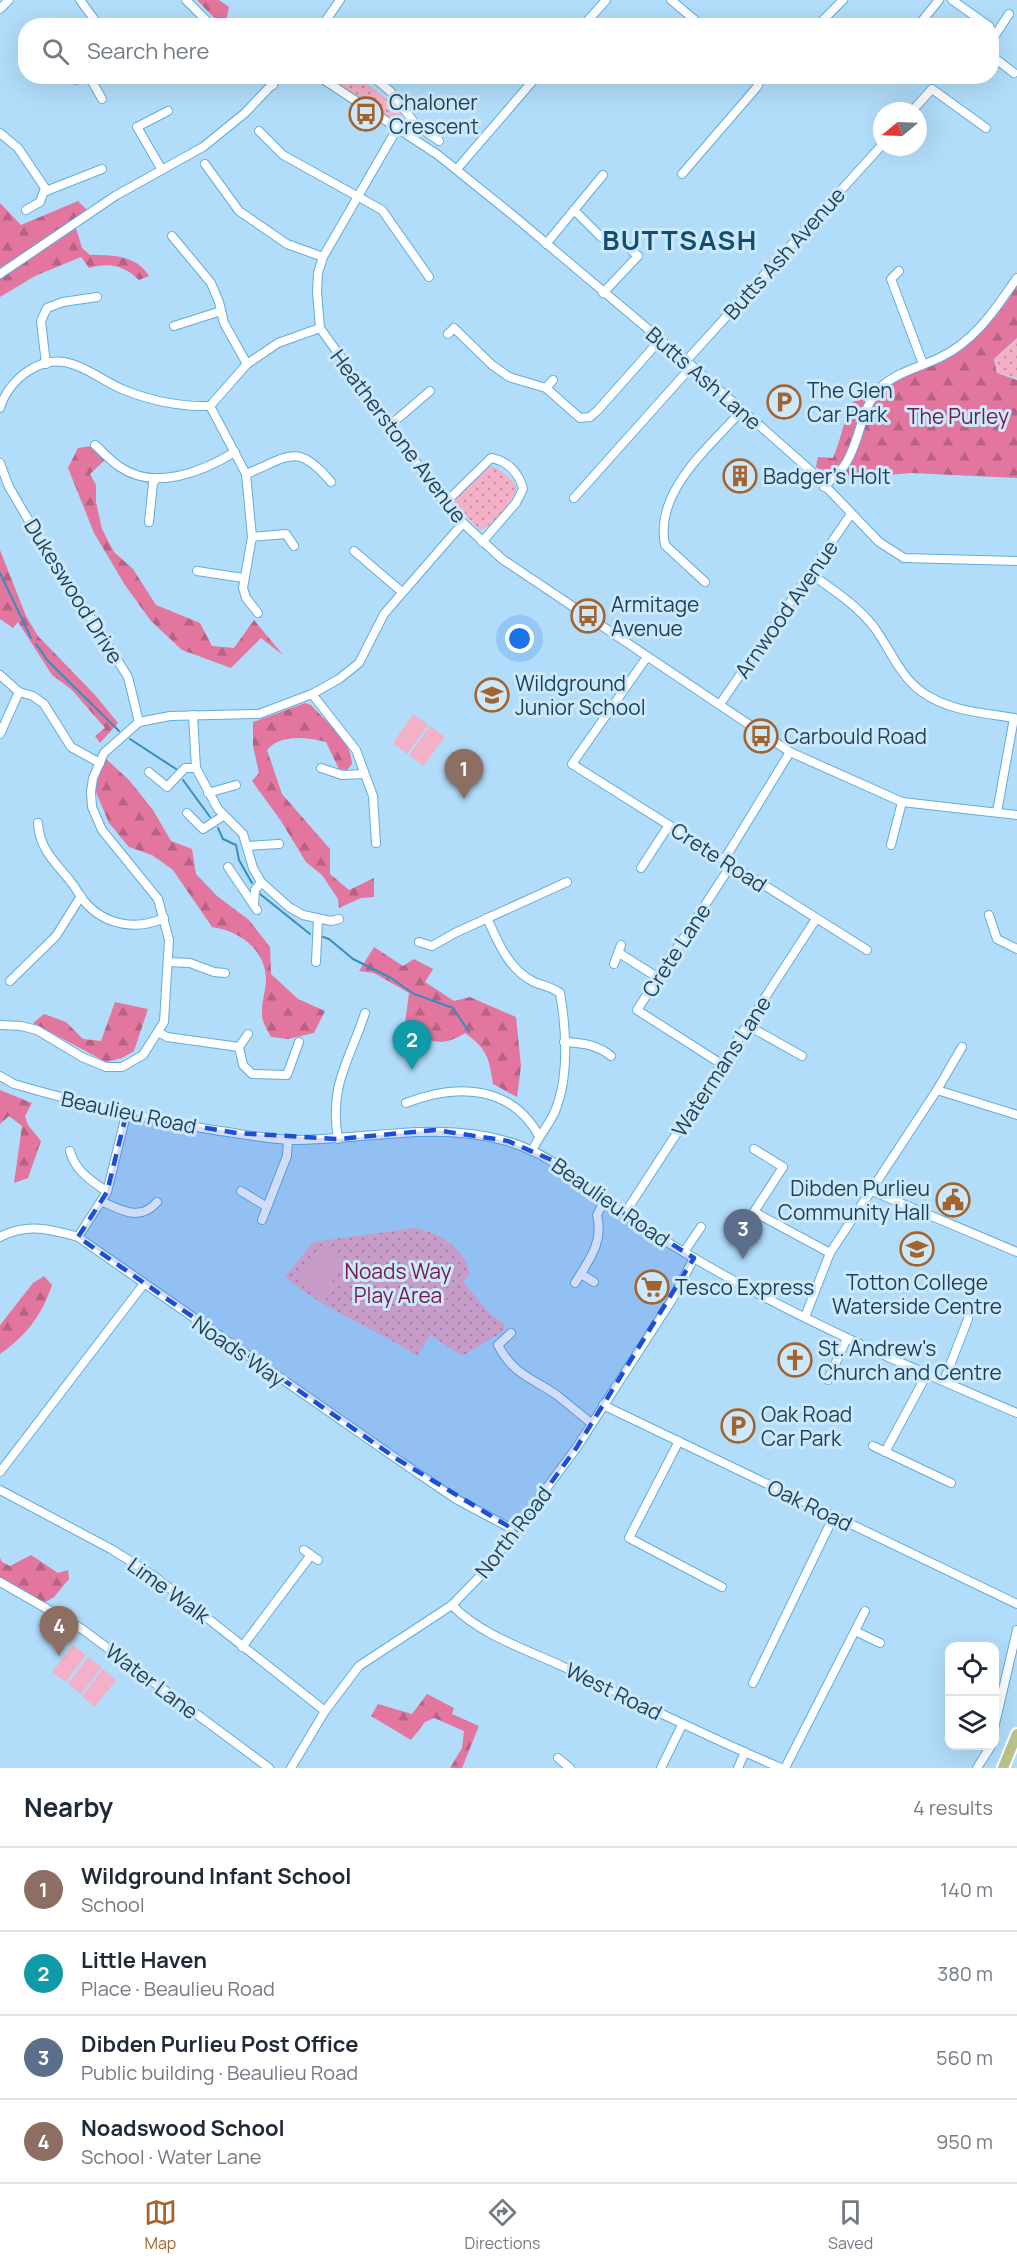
<!DOCTYPE html>
<meta charset="utf-8">
<style>
body{margin:0;font-family:Manrope,sans-serif;background:#f6f6f7;color:#1f2937}
.controls{position:absolute;right:18px;bottom:18px;display:grid;overflow:hidden;border-radius:12px;box-shadow:0 6px 24px #0002}
.controls button{width:54px;height:54px;display:grid;place-items:center;padding:0;border:0;border-bottom:2px solid #e0e1e3;background:#fff;color:#1f2937;font:30px sans-serif}
.compass{position:absolute;left:873px;top:102px;width:54px;height:54px;border-radius:50%;background:#fff;box-shadow:0 6px 24px #0002;rotate:251deg}
.you{position:absolute;left:520px;top:639px;width:21px;height:21px;margin:-15px;border:4px solid #fff;border-radius:50%;background:#1a73e8;box-shadow:0 0 0 9px #1a73e833}
.badge{display:grid;place-items:center;width:39px;height:39px;border-radius:50%;background:#a3632c;color:#fff;font-size:20px;font-weight:700}
.pin{position:absolute;translate:-50% -50px;filter:drop-shadow(0 2px 3px #0008)}
.pin::after{content:'';position:absolute;top:32px;width:21px;height:18px;background:inherit;clip-path:polygon(0 0,100% 0,50% 100%)}
.list{margin:0;padding:0;list-style:none}
h2{display:flex;justify-content:space-between;align-items:center;height:78px;margin:0;padding:0 24px;font-size:26px}
h2 small{font-size:20px;font-weight:400;color:#747a83}
.list li{display:grid;grid-template-columns:39px 1fr auto;gap:18px;align-items:center;box-sizing:border-box;height:84px;padding:0 24px;border-top:2px solid #e0e1e3}
.list b{display:block;font-size:22px;white-space:nowrap}
.list p{margin:0;font-size:20px;white-space:nowrap;color:#747a83}
.list em{font-size:20px;font-style:normal;color:#747a83}
.icon{flex:none;width:33px;height:33px;fill:none;stroke:currentColor;stroke-width:2;stroke-linecap:round;stroke-linejoin:round}
.map{position:relative;flex:none;width:1017px;height:1768px;overflow:hidden}
.search{position:absolute;background:#fff;box-shadow:0 6px 24px #0002;left:18px;right:18px;top:18px;height:66px;display:flex;align-items:center;gap:15px;box-sizing:border-box;padding:0 21px;border-radius:24px;color:#747a83;font-size:22px}
.sheet{height:414px;background:#fff}
nav{display:flex;justify-content:space-around;align-items:center;box-sizing:border-box;height:84px;border-top:2px solid #e0e1e3;background:#fff;font-size:16px;color:#747a83}
nav a{display:grid;justify-items:center;gap:3px}
nav .on{color:#a3632c}
.map>svg:first-child{display:block}
.grass{fill:url(#grass-dots)}
.forest{fill:url(#forest-firs)}
.pitch{fill:#f3b0c6}
.lines{fill:none;stroke-linecap:round;stroke-linejoin:round}
.stream{stroke:#368dbf;stroke-width:2}
.minor-casing{stroke:#62acdc;stroke-width:10}
.major-casing{stroke:#fff;stroke-width:14}
.minor{stroke:#fff;stroke-width:8}
.major{stroke:#bac489;stroke-width:10}
.marked{fill:#1d4ed8;fill-opacity:0.2;stroke:#1d4ed8;stroke-width:4.5;stroke-dasharray:12 8;stroke-linejoin:round}
.labels{text-anchor:middle;dominant-baseline:central;stroke-width:6;stroke-linejoin:round;paint-order:stroke}
.poi-label{font-size:21px;fill:#1f3f52;stroke:#cbe8fc;text-anchor:start}
.street-label{font-size:21px;fill:#1f3f52;stroke:#cbe8fc}
.park-label{font-size:21px;fill:#7a1945;stroke:#cbe8fc}
.district-label{font-size:27px;font-weight:bold;letter-spacing:1.5px;fill:#114f70;stroke:#cbe8fc}
</style>
<div class="map">
<svg width="1017" height="1768" viewBox="0 0 1017 1768">
<defs>
<pattern id="grass-dots" width="8" height="8" patternUnits="userSpaceOnUse" patternTransform="scale(1.5)"><rect width="8" height="8" fill="#f3b0c6"/><path d="M2 2h.1M6 6h.1" fill="none" stroke="#c491a3" stroke-width="1.8" stroke-linecap="round"/></pattern>
<pattern id="forest-firs" width="22" height="20" patternUnits="userSpaceOnUse" patternTransform="scale(1.5)"><rect width="22" height="20" fill="#e2769e"/><path d="M5 1l3.5 6h-7zM16 11l3.5 6h-7z" fill="#b76283"/></pattern>
</defs>
<rect width="100%" height="100%" fill="#b1ddfa"/>
<g class="grass">
<path d="M323,77h35l38,29 11,19 -2,3 -7,-3z"/>
<path d="M1017,339v39l-19,-5 -3,-14z"/>
<path d="M487,466c8,0 11,3 17,8 5,4 12,8 12,14 1,10 -27,42 -36,42l-27,-27 4,-7z"/>
<path d="M415,1228c26,6 48,19 55,45l-7,9 27,32 14,10 1,5 -4,4 -35,21 -4,2 -32,-21 -13,21c-43,-29 -92,-45 -132,-79l28,-35z"/>
</g>
<g class="forest">
<path d="M197,0h22l10,7 -3,15 4,3h-9z"/>
<path d="M78,201l10,10 -88,57v-65l21,22z"/>
<path d="M76,228l6,20 8,7c23,0 46,0 59,21l-10,4c-14,-14 -30,-18 -50,-12l-8,-11 -46,19 -35,21v-18z"/>
<path d="M1017,286v52l-23,21 3,14 20,7v98l-106,-5 -53,5 -9,-2 -12,5 -21,-14 2,-10 15,1c9,-19 11,-46 25,-63 8,-9 32,-12 43,-17 58,-24 82,-38 116,-92z"/>
<path d="M92,446l13,14 -15,14 6,11v17l6,27 12,23 19,17 23,36 44,18 12,23 22,2 20,-28 29,35 -22,-17 -30,30 -49,-18 -31,-29 -26,-36 -31,-52 -26,-65 10,-20z"/>
<path d="M0,550l26,66 12,20 57,59 23,28 -18,20 -5,-7 10,-8 -33,-38 -20,-15 -34,-53 -5,6 -13,-9z"/>
<path d="M305,703l6,2c16,18 40,33 41,59l-5,6 -8,-1 -13,-27c-18,-5 -46,-8 -59,8l15,44 48,55v25l19,16 25,-12v19l-13,1 -22,10 -1,-9 -16,-24 -16,-13 -25,-41 -29,-40 7,-8 -6,-27v-24z"/>
<path d="M105,758l24,22 24,30 18,31 21,8 4,25 21,22 32,24 21,27 1,27 27,25 27,12 -11,22 -26,6 -17,-2c-3,-6 -9,-15 -9,-22 -1,-11 3,-22 4,-33 1,-32 -26,-51 -54,-55l-39,-57 -21,-15 -23,-8 -20,-24 -13,-31v-21z"/>
<path d="M374,947l29,19 11,-7 19,10 -8,13 29,19 16,-4 46,20 5,49 -4,31 -24,-13c-4,-27 -6,-35 -28,-51 -25,16 -35,7 -61,-2l5,-38 -35,-20 -15,-2z"/>
<path d="M115,1002l33,7 -14,42 -12,7 -16,4 -73,-39 11,-9 22,8 17,17 18,2z"/>
<path d="M0,1090l32,13 -7,13 3,9 13,16 -13,37 -14,5 8,-57 -13,-10 -9,8z"/>
<path d="M44,1276l8,9c-10,30 -26,51 -52,69v-29l33,-42z"/>
<path d="M31,1555l27,18 10,-3 1,9 -15,18 -15,9 -39,-22v-26l2,4 8,4z"/>
<path d="M427,1694l27,14 -2,6 27,12 -17,42h-12l12,-20 2,-17 -30,-13 -9,4 -14,18 -40,-24 7,-12 34,10z"/>
</g>
<g class="pitch">
<path d="M413,714l15,11 -21,29 -14,-11z"/>
<path d="M430,726l15,11 -22,29 -14,-11z"/>
<path d="M321,1246l25,18 -24,31 -26,-18z"/>
<path d="M73,1645l13,10 -20,27 -14,-10z"/>
<path d="M88,1657l14,10 -21,27 -13,-10z"/>
<path d="M103,1669l13,11 -21,27 -13,-11z"/>
</g>
<g class="lines">
<g class="stream">
<path d="M0,573l31,65"/>
<path d="M36,644l12,17 71,70"/>
<path d="M130,739l46,30"/>
<path d="M183,780l27,37"/>
<path d="M218,828l5,11 13,6 3,15 13,23"/>
<path d="M260,894l50,40"/>
<path d="M323,937l6,2 24,20 38,19 23,16 39,14 16,24"/>
</g>
<g class="minor-casing">
<g id="minor">
<path d="M80,0l19,26"/>
<path d="M186,0l26,26"/>
<path d="M671,0l31,26"/>
<path d="M952,0l37,26"/>
<path d="M0,9l9,-9"/>
<path d="M322,26l18,-26"/>
<path d="M583,26l23,-26"/>
<path d="M817,26l26,-26"/>
<path d="M918,26l21,-26"/>
<path d="M992,40l17,-26"/>
<path d="M992,56l22,17"/>
<path d="M89,76l13,23"/>
<path d="M265,76l8,9"/>
<path d="M318,76l120,79 77,62 177,149 118,104 69,72 25,16 113,3"/>
<path d="M372,76l19,16 25,33 23,16"/>
<path d="M76,80l6,-4"/>
<path d="M912,111l20,-22 54,39"/>
<path d="M398,127l-75,130 -5,16 -1,19 3,36 125,175 18,20 39,36 288,193 112,50 115,13"/>
<path d="M259,131l24,24 99,55 47,67"/>
<path d="M0,133l18,15 27,40 -5,14 -14,8"/>
<path d="M205,164l34,47 48,33 36,13"/>
<path d="M457,169l80,-93"/>
<path d="M162,170l-25,-43 31,-16"/>
<path d="M682,174l75,-87 5,-11"/>
<path d="M46,191l56,-22"/>
<path d="M574,210l27,27"/>
<path d="M172,236l39,47 8,19 5,21 23,41"/>
<path d="M546,244l57,-69"/>
<path d="M899,271l-8,8 32,85"/>
<path d="M0,274l115,-78 88,-49 42,-34 35,-37"/>
<path d="M603,293l35,-37 -15,-13"/>
<path d="M174,326l47,-15"/>
<path d="M448,334l6,-6 38,37 17,12 37,11 34,30 10,-1 8,-7 62,-70"/>
<path d="M686,361l196,-216"/>
<path d="M46,364l-5,-43 6,-13 16,-6 34,-5"/>
<path d="M546,388l7,-8"/>
<path d="M210,406l36,68 6,63 -9,51 3,10 12,15"/>
<path d="M0,408c9,-29 42,-56 75,-43 17,6 32,18 49,25 28,11 55,17 86,16l37,-42 31,-21 42,-15"/>
<path d="M388,427l42,-36"/>
<path d="M95,445c8,7 16,16 25,22 35,24 82,5 115,-15"/>
<path d="M0,463l9,24 17,29 102,161 11,45"/>
<path d="M246,474c43,-17 51,-33 85,8"/>
<path d="M824,487c7,-8 17,-15 22,-24 15,-24 14,-54 34,-75 16,-16 41,-21 61,-31 35,-17 55,-49 76,-79"/>
<path d="M574,498l118,-132"/>
<path d="M445,503l46,-45c17,3 28,15 32,31l-7,14 -34,39"/>
<path d="M149,522l4,-39 4,-5"/>
<path d="M252,537l34,-3 8,12"/>
<path d="M354,551l48,41"/>
<path d="M197,571l46,7"/>
<path d="M811,574c22,16 46,31 63,53 16,22 25,48 48,65 26,19 62,21 92,26l-17,94"/>
<path d="M705,582l-40,-37c-11,-54 45,-98 77,-135"/>
<path d="M647,657l-75,107 295,186"/>
<path d="M0,675l19,17 14,4 11,8 27,43 29,16"/>
<path d="M312,694l44,56 17,46 3,47"/>
<path d="M720,704l131,-190"/>
<path d="M193,715l3,53 22,41 25,25 10,34 8,14 28,25 14,8 28,6 8,-2"/>
<path d="M0,734l19,-42"/>
<path d="M321,768l21,7 22,-1"/>
<path d="M149,772l18,15 18,-19h11"/>
<path d="M208,793l28,-8"/>
<path d="M187,813l16,16 20,-13"/>
<path d="M38,823c1,26 18,40 33,59 5,6 8,13 13,19 20,24 52,30 80,17"/>
<path d="M891,845l11,-43"/>
<path d="M247,846l32,-2"/>
<path d="M724,860l66,-108"/>
<path d="M228,867l29,43"/>
<path d="M641,868l28,-43"/>
<path d="M254,904l1,-14 6,-8"/>
<path d="M989,915l8,24 20,10"/>
<path d="M487,918c11,24 21,51 47,64 10,4 18,5 26,11 6,34 9,80 -3,113 -5,16 -18,29 -25,45"/>
<path d="M419,942l13,4 23,-13 112,-51"/>
<path d="M619,953l38,24"/>
<path d="M168,962l22,1 24,9 11,1"/>
<path d="M316,962l2,-43"/>
<path d="M614,964l7,-19"/>
<path d="M10,981l46,-45 25,-40"/>
<path d="M0,1025l21,1 16,4 45,27 24,10h16l21,-12 21,-33 5,-82 -11,-41 -56,-69 -10,-23 -1,-15 2,-14 11,-25 35,-31 31,-6 89,-2 53,-20 27,-15 20,-16 25,-49 79,-91"/>
<path d="M747,1025l55,31"/>
<path d="M158,1032l9,5 72,10 4,18 9,9 35,1 12,-33"/>
<path d="M564,1042c18,1 32,2 47,14"/>
<path d="M239,1047l9,-13"/>
<path d="M723,1065l-86,-55 94,-145"/>
<path d="M0,1076l14,8c69,20 134,36 206,47 23,3 47,8 70,9 72,1 145,-20 216,1 42,12 63,33 96,58 29,22 61,41 92,59 103,61 213,108 323,155"/>
<path d="M937,1090l80,25"/>
<path d="M406,1103c50,-20 105,-18 133,33"/>
<path d="M126,1115l-19,77 -29,45 319,222 59,40 60,32"/>
<path d="M338,1139c-9,-55 11,-77 27,-126"/>
<path d="M754,1149l29,18 -29,45 76,41"/>
<path d="M70,1151c5,20 21,29 37,41"/>
<path d="M241,1191l26,16"/>
<path d="M872,1191l145,61"/>
<path d="M101,1201c20,9 39,21 56,1"/>
<path d="M625,1213l191,-294"/>
<path d="M262,1220l25,-64 1,-16"/>
<path d="M0,1237c27,-14 50,-8 78,0"/>
<path d="M684,1252l17,-25"/>
<path d="M581,1274l13,8"/>
<path d="M575,1283c14,-23 29,-41 22,-68l7,-14"/>
<path d="M805,1317l25,-64 107,-163 25,-43"/>
<path d="M511,1333l-13,12c16,31 35,33 60,51 11,9 22,18 33,27"/>
<path d="M828,1380l19,-42"/>
<path d="M944,1381l24,-62"/>
<path d="M603,1405l414,199"/>
<path d="M679,1441l-50,97 93,49"/>
<path d="M873,1446l78,37"/>
<path d="M885,1452l42,-78"/>
<path d="M0,1472l143,-187"/>
<path d="M0,1490l111,59 43,27 171,135"/>
<path d="M304,1550l14,10"/>
<path d="M0,1582l82,47 187,139"/>
<path d="M452,1605c28,30 76,45 112,62 72,35 144,70 217,101"/>
<path d="M855,1631l25,12"/>
<path d="M242,1647l69,-92"/>
<path d="M753,1683l81,-167"/>
<path d="M994,1728l23,-98"/>
<path d="M558,1758l12,10"/>
<path d="M291,1768l34,-57 34,-45 93,-61 34,-35 91,-123 96,-149 21,-40"/>
<path d="M661,1768l21,-43"/>
<path d="M738,1768l7,-16"/>
<path d="M785,1768l80,-157"/>
<path d="M977,1768l14,-22"/>
</g>
</g>
<g class="major-casing">
<path id="major" d="M1003,1768l14,-34"/>
</g>
<use href="#minor" class="minor"/>
<use href="#major" class="major"/>
</g>
<path class="marked" d="M126,1115l111,18 101,6 97,-9 73,11 46,20 50,40 90,57 -117,189 -61,84 -119,-72 -319,-222 29,-45z"/>
<defs>
<g id="bus-ring" transform="scale(1.725)"><circle r="9.5" fill="#cbe8fc" stroke="#a3632c" stroke-width="1.5"/><path d="M-5-6H5V4H4V6H2V4H-2V6H-4V4H-5ZM-3.5-4V0h7V-4ZM-3.5 1.2v1.5H-2V1.2ZM2 1.2v1.5H3.5V1.2Z" fill="#a3632c"/></g>
<g id="parking-ring" transform="scale(1.725)"><circle r="9.5" fill="#cbe8fc" stroke="#a3632c" stroke-width="1.5"/><path d="M-3.5-5.5H1a3.5 3.5 0 0 1 0 7H-1V5.5H-3.5ZM-1-3.4V-.6H.8a1.4 1.4 0 0 0 0-2.8Z" fill="#a3632c"/></g>
<g id="building-ring" transform="scale(1.725)"><circle r="9.5" fill="#cbe8fc" stroke="#a3632c" stroke-width="1.5"/><path d="M-4-6H4V6H1V3H-1V6H-4ZM-2.5-4.3h1.7v1.8h-1.7ZM.8-4.3h1.7v1.8H.8ZM-2.5-1h1.7V.8h-1.7ZM.8-1h1.7V.8H.8Z" fill="#a3632c"/></g>
<g id="school-ring" transform="scale(1.725)"><circle r="9.5" fill="#cbe8fc" stroke="#a3632c" stroke-width="1.5"/><path d="M0-5L7-2L0 1L-7-2ZM-4 1L0 2.5L4 1V4Q0 6-4 4Z" fill="#a3632c"/></g>
<g id="civic-ring" transform="scale(1.725)"><circle r="9.5" fill="#cbe8fc" stroke="#a3632c" stroke-width="1.5"/><path d="M-.6-6.5H3V-4.5H.6V-3L4-1V1h2V6H-6V1h2V-1L-.6-3ZM-1.2 2.5V6h2.4V2.5Z" fill="#a3632c"/></g>
<g id="university-ring" transform="scale(1.725)"><circle r="9.5" fill="#cbe8fc" stroke="#a3632c" stroke-width="1.5"/><path d="M0-5L7-2L0 1L-7-2ZM-4 1L0 2.5L4 1V4Q0 6-4 4Z" fill="#a3632c"/></g>
<g id="supermarket-ring" transform="scale(1.725)"><circle r="9.5" fill="#cbe8fc" stroke="#a3632c" stroke-width="1.5"/><path d="M-6-5.5h2.5l.6 2H6L4.5 2H-2.5L-4.4-4H-6ZM-1.5 3.2a1.3 1.3 0 1 0 .1 0ZM3 3.2a1.3 1.3 0 1 0 .1 0Z" fill="#a3632c"/></g>
<g id="church-ring" transform="scale(1.725)"><circle r="9.5" fill="#cbe8fc" stroke="#a3632c" stroke-width="1.5"/><path d="M-1.2-6h2.4v3.5h3.3v2.4h-3.3V6h-2.4V-.1h-3.3v-2.4h3.3Z" fill="#a3632c"/></g>
</defs>
<g fill-rule="evenodd">
<use href="#bus-ring" x="366" y="114"/>
<use href="#parking-ring" x="784" y="402"/>
<use href="#building-ring" x="740" y="476"/>
<use href="#bus-ring" x="588" y="616"/>
<use href="#school-ring" x="492" y="695"/>
<use href="#bus-ring" x="761" y="736"/>
<use href="#civic-ring" x="953" y="1200"/>
<use href="#university-ring" x="917" y="1249"/>
<use href="#supermarket-ring" x="652" y="1287"/>
<use href="#church-ring" x="795" y="1360"/>
<use href="#parking-ring" x="738" y="1426"/>
</g>
<g class="labels">
<g class="poi-label">
<text x="389" y="102">Chaloner<tspan x="389" dy="24">Crescent</tspan></text>
<text x="807" y="390">The Glen<tspan x="807" dy="24">Car Park</tspan></text>
<text x="763" y="476">Badger's Holt</text>
<text x="611" y="604">Armitage<tspan x="611" dy="24">Avenue</tspan></text>
<text x="515" y="683">Wildground<tspan x="515" dy="24">Junior School</tspan></text>
<text x="784" y="736">Carbould Road</text>
<text x="930" y="1188" text-anchor="end">Dibden Purlieu<tspan x="930" dy="24">Community Hall</tspan></text>
<text x="917" y="1282" text-anchor="middle">Totton College<tspan x="917" dy="24">Waterside Centre</tspan></text>
<text x="675" y="1287">Tesco Express</text>
<text x="818" y="1348">St. Andrew's<tspan x="818" dy="24">Church and Centre</tspan></text>
<text x="761" y="1414">Oak Road<tspan x="761" dy="24">Car Park</tspan></text>
</g>
<g class="street-label">
<text transform="translate(784 253) rotate(-48)">Butts Ash Avenue</text>
<text transform="translate(704 378) rotate(41)">Butts Ash Lane</text>
<text transform="translate(399 436) rotate(53)">Heatherstone Avenue</text>
<text transform="translate(74 591) rotate(58)">Dukeswood Drive</text>
<text transform="translate(786 609) rotate(-55)">Arnwood Avenue</text>
<text transform="translate(719 857) rotate(33)">Crete Road</text>
<text transform="translate(676 950) rotate(-57)">Crete Lane</text>
<text transform="translate(721 1066) rotate(-57)">Watermans Lane</text>
<text transform="translate(129 1112) rotate(12)">Beaulieu Road</text>
<text transform="translate(611 1202) rotate(35)">Beaulieu Road</text>
<text transform="translate(239 1351) rotate(35)">Noads Way</text>
<text transform="translate(810 1505) rotate(26)">Oak Road</text>
<text transform="translate(513 1532) rotate(-52)">North Road</text>
<text transform="translate(169 1590) rotate(36)">Lime Walk</text>
<text transform="translate(152 1681) rotate(37)">Water Lane</text>
<text transform="translate(614 1691) rotate(26)">West Road</text>
</g>
<g class="park-label">
<text x="958" y="416">The Purley</text>
<text x="398" y="1271">Noads Way<tspan x="398" dy="24">Play Area</tspan></text>
</g>
<g class="district-label">
<text x="680" y="239">BUTTSASH</text>
</g>
</g>
</svg>
<div class="controls">
<button><svg class="icon" aria-label="locate" viewBox="0 0 24 24"><circle cx="12" cy="12" r="6"/><path d="M12 2v4M12 18v4M2 12h4M18 12h4"/></svg></button>
<button><svg class="icon" aria-label="layers" viewBox="0 0 24 24"><path d="M12 4l9 5-9 5-9-5zM3 14l9 5 9-5"/></svg></button>
</div>
<svg class="compass" viewBox="-18 -18 36 36"><path d="M0-13l5 13h-10z" fill="#e53935"/><path d="M0 13l5-13h-10z" fill="#747a83"/></svg>
<div class="you"></div>
<div class="pin badge" style="left:464px;top:799px;background:#8d6e63">1</div>
<div class="pin badge" style="left:412px;top:1070px;background:#0f9aa8">2</div>
<div class="pin badge" style="left:743px;top:1259px;background:#5c6f8a">3</div>
<div class="pin badge" style="left:59px;top:1656px;background:#8d6e63">4</div>
<div class="search"><svg class="icon" aria-label="search" viewBox="0 0 24 24"><circle cx="10" cy="10" r="6"/><path d="M15 15l6 6"/></svg>Search here</div>
</div>
<section class="sheet">
<h2>Nearby<small>4 results</small></h2>
<ul class="list">
<li><span class="badge" style="background:#8d6e63">1</span><div><b>Wildground Infant School</b><p>School</p></div><em>140 m</em></li>
<li><span class="badge" style="background:#0f9aa8">2</span><div><b>Little Haven</b><p>Place · Beaulieu Road</p></div><em>380 m</em></li>
<li><span class="badge" style="background:#5c6f8a">3</span><div><b>Dibden Purlieu Post Office</b><p>Public building · Beaulieu Road</p></div><em>560 m</em></li>
<li><span class="badge" style="background:#8d6e63">4</span><div><b>Noadswood School</b><p>School · Water Lane</p></div><em>950 m</em></li>
</ul>
</section>
<nav>
<a class="on"><svg class="icon" aria-label="map" viewBox="0 0 24 24"><path d="M3 6l6-2 6 2 6-2v14l-6 2-6-2-6 2zM9 4v14M15 6v14"/></svg>Map</a>
<a><svg class="icon" aria-label="directions" viewBox="0 0 24 24"><path d="M12 3l9 9-9 9-9-9zM9 14v-3h6M13 9l2 2-2 2"/></svg>Directions</a>
<a><svg class="icon" aria-label="saved" viewBox="0 0 24 24"><path d="M7 4h10v16l-5-4-5 4z"/></svg>Saved</a>
</nav>
